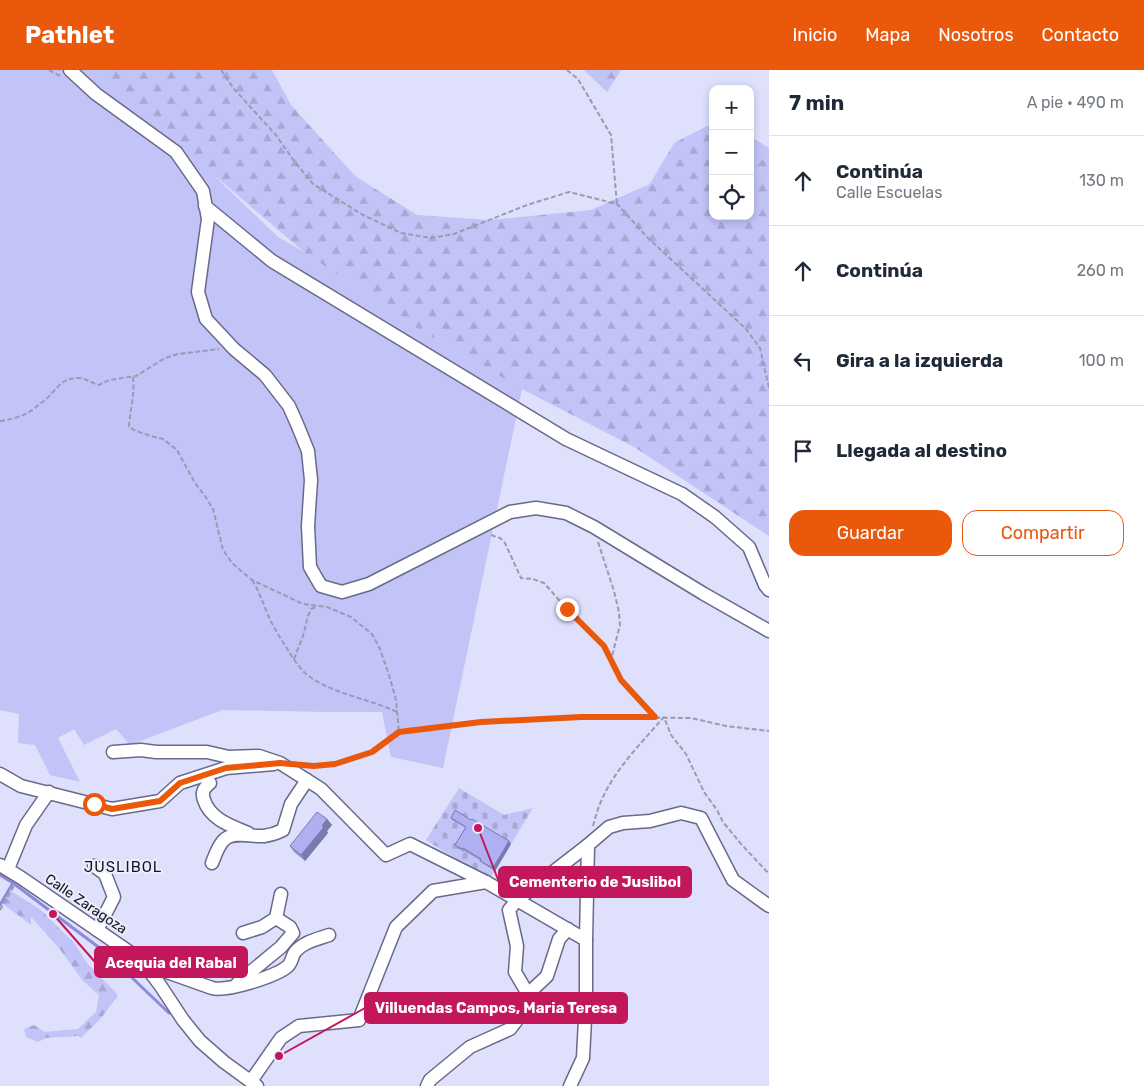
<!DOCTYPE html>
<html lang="es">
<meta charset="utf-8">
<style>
body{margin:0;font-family:Rubik,sans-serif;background:#f2f2f3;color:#1f2937}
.controls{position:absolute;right:15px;top:15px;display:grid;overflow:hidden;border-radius:10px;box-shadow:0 2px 8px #0003}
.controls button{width:45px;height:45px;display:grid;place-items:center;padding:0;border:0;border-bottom:1px solid #e0e1e3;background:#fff;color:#1f2937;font:25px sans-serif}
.stop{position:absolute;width:15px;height:15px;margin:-11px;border:4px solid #ea580c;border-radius:50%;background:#fff}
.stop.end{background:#ea580c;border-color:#fff;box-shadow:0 1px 5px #0008}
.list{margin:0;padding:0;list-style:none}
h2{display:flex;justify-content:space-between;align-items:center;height:65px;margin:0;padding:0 20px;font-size:21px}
h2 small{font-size:16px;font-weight:400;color:#747a83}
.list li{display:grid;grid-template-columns:32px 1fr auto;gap:15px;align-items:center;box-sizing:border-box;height:90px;padding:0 20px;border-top:1px solid #e0e1e3}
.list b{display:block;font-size:19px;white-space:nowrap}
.list p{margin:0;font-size:16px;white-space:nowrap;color:#747a83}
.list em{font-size:16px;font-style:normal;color:#747a83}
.actions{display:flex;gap:10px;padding:15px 20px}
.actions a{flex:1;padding:11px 0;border:1px solid #ea580c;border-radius:15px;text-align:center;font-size:18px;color:#ea580c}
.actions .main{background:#ea580c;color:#fff}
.icon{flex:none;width:28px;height:28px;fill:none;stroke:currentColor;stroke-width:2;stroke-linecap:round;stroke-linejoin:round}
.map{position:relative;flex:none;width:769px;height:1016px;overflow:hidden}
header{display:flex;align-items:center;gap:30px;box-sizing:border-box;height:70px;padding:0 25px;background:#ea580c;color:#fff}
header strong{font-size:24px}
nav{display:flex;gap:28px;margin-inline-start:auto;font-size:18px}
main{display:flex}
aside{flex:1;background:#fff}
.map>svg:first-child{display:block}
.grass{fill:#c2c3f6}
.forest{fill:url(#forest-firs)}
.cemetery{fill:url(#cemetery-stones)}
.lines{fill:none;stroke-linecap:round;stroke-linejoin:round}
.stream{stroke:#8b8add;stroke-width:3}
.minor-casing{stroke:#696a89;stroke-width:15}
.path{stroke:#9a9bb1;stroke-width:2;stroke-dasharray:5 2.5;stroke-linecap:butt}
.minor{stroke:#fff;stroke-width:12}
.wall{fill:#9697d2}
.shaded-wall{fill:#7a7bab}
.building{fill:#afb0f4;stroke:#7a7bab}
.route{stroke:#ea580c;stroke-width:6}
.labels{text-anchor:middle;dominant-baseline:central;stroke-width:4;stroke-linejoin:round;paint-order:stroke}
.street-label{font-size:14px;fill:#161622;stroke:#edeefd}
.neighbourhood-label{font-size:15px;letter-spacing:1px;fill:#161622;stroke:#edeefd}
.leader{fill:none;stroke:#c2185b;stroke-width:2}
.callout-dot{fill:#c2185b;stroke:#edeefd;stroke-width:2}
.callout{fill:#c2185b;stroke:#c2185b;stroke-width:2}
.callout-label{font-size:15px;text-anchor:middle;font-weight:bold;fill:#fff}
</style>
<header>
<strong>Pathlet</strong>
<nav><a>Inicio</a><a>Mapa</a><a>Nosotros</a><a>Contacto</a></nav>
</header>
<main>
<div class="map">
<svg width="769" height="1016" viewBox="0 0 769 1016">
<defs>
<pattern id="forest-firs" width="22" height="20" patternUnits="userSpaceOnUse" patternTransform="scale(1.25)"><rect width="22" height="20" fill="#c2c3f6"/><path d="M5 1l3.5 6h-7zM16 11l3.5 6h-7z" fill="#a6a7d3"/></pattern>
<pattern id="cemetery-stones" width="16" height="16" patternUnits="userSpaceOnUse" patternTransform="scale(1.25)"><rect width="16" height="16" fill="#c2c3f6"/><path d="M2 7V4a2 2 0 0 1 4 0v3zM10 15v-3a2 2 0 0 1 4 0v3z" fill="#a6a7d3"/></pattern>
</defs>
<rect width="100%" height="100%" fill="#dee0fc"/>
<path class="grass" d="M0,0h91l112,95 75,72 26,15 111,75 107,62 -79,379 -52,-11 -9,-45h-56l-104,-2 -92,35 -14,-16 -32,16 -10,-16 -16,9 22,44 -30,-7 -15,-30 -17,-2 1,-29 -19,-4z"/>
<g class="forest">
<path d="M91,0h181l19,35 64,71 62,39 73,5 101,-10 59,-26 24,-41 39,-20v93h37v-80l19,12v388l-135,-89 -112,-58 -107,-62 -111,-75z"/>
<path d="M584,0h37l-14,22z"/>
<path d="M11,821l30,19 34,34 12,19 31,32 -16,22 -21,21 -3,-2 -32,2 -8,4 -12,-5 -2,-8 10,-4 11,7 33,-3 18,-17 3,-17 -16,-14 -24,-33 -28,-31v8l-28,-21z"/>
</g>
<path class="cemetery" d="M459,718l45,27 29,-7 -44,72 -63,-40z"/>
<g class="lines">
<g class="stream">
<path d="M0,805l13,8 92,69 64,61"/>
<path d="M0,835l13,-22"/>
</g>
<g class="minor-casing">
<g id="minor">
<path d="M70,0l26,24 80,58 27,39 5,28 -10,73 8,27 28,30 31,26 24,31 8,18 11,27 3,29 -3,46 2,41 11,19 21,6 27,-8 141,-72 26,-4 30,5 28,14 110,67 65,37"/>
<path d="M205,136l67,55 294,178 116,55 33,23 34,30 16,38 4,5"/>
<path d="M113,682l28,-2 15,2h51l22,5 30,-1 21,7 41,26 65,66 24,-11 76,38 100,58v60l-3,58 -13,28"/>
<path d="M0,704l21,12 91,23 48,-8 20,-18 46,-15 48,-4"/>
<path d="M210,713c-6,5 -9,9 -6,17 6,19 27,26 44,33"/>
<path d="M212,793c3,-7 6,-18 13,-24 10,-8 28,-2 39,-3 7,-1 13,-3 19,-6l8,-26 16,-24"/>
<path d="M0,795l20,12 121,83 19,25 23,35 17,21 24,21 33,24"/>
<path d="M94,796l11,8 9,23 -17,33"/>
<path d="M8,799l18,-44 23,-33"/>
<path d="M243,863l19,-6 14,-9 5,-24"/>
<path d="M586,870l2,-95"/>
<path d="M150,901l17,1 45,16c15,4 65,-12 76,-22 4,-4 4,-10 7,-14 8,-10 23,-13 34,-17"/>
<path d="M237,914l4,-4 40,-33 12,-14 -3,-6 -14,-9"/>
<path d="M528,924l-13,-22 2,-26 -8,-36 8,-10 71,-55 21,-18 14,-4 27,-2 31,-8 20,5 32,62 36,26"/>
<path d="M251,1011l30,-43 18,-12 60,-6 37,-93 37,-36 53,-9"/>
<path d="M427,1016l3,-6 40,-33 40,-18 10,-13 8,-22 19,-18 12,-37 9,-10"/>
</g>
</g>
<g class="path">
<path d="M49,0l11,6"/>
<path d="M221,0l13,19 42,46 18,26 19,23 50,31 38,18 30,5 23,-4 73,-29 42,-13 48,12 30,33 99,92 14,19 9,40"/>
<path d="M567,0l11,9 33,56 6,69"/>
<path d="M133,307c2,17 -3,33 -4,50l7,4 15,5 12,3 14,11 18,33 10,13 8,13 10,41 9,13 20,17 51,24 24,3 24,10 21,17 8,15 9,26 7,25 3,32"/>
<path d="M0,351c13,-2 26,-5 36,-14 5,-4 11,-8 15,-13 8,-8 13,-16 26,-16 7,-1 14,5 22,7l10,-5 27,-4 29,-18 13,-4 41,-5"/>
<path d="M491,465l9,3 5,5 16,35 12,1 11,4 23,26 26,25 11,11 17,35 34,37"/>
<path d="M598,472l16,49 5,21 1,13 -9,35"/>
<path d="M252,510c7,11 11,23 16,35 6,14 15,27 23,40 4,6 9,13 14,18 25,21 63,25 92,39"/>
<path d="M294,589l9,-23 5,-20 3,-7 5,-2"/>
<path d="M305,695h30l37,-13 27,-20 82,-11 100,-4 110,1 35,8 43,5"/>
<path d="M593,756c3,-11 6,-22 12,-33 14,-28 38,-52 59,-76l7,18 15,19 18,38 13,18 6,12 19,23 27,29"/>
<path d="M0,840l14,-24"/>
</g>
<use href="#minor" class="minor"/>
</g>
<g class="wall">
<path d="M451,748l20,2 40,24 -16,27 -13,-8 -2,-3 -16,-9v1l-7,-4 -2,-3 11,-17 -14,-8z"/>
<path d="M327,749l5,6 -5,6 1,2 -23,28 -11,-9 -4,-6z"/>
</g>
<g class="shaded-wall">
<path d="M327,749l5,6 -5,6 1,2 -23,28 -4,-6z"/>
<path d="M509,771l2,3 -16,27 -2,-3z"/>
</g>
<g class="building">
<path d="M455,740l16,10 1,-1 37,22 -16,27 -13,-7 1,-2 -18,-11 -1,1 -7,-4 11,-18 -15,-9z"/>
<path d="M317,742l10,7 -5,7 2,1 -23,28 -11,-9z"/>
</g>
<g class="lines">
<path class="route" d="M94,734l18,5 48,-8 20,-18 46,-15 54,-5 34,3 21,-2 37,-12 27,-20 82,-10 100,-5h74l-34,-37 -17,-34 -37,-37"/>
</g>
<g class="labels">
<g class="street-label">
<text transform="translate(86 834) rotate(34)">Calle Zaragoza</text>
</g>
<g class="neighbourhood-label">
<text x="123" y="797">JUSLIBOL</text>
</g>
</g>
<path class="leader" d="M478 758L499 812M53 844L95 892M279 986L365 938"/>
<g class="callout-dot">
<circle cx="478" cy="758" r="5"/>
<circle cx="53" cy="844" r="5"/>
<circle cx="279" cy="986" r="5"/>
</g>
<g class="callout">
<rect x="499" y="797" width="192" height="30" rx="5"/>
<rect x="95" y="877" width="152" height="30" rx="5"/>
<rect x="365" y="923" width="262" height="30" rx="5"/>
</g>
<g class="callout-label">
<text x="595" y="817">Cementerio de Juslibol</text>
<text x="171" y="898">Acequia del Rabal</text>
<text x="496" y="943">Villuendas Campos, Maria Teresa</text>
</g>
</svg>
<div class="controls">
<button>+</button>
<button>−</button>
<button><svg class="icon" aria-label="locate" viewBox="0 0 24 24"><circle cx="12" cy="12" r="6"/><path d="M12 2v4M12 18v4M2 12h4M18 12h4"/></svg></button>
</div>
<div class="stop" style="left:94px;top:734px"></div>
<div class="stop end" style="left:567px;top:539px"></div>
</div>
<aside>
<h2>7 min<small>A pie · 490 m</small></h2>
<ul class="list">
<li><svg class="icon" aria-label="ahead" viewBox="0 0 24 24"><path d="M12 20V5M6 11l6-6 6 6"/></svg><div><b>Continúa</b><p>Calle Escuelas</p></div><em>130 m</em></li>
<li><svg class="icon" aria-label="ahead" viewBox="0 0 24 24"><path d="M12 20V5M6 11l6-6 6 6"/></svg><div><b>Continúa</b></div><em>260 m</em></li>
<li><svg class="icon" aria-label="left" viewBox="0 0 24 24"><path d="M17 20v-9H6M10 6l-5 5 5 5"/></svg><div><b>Gira a la izquierda</b></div><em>100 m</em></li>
<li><svg class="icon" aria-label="arrive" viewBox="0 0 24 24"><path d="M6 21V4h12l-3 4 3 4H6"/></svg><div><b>Llegada al destino</b></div></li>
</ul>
<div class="actions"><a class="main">Guardar</a><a>Compartir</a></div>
</aside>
</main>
